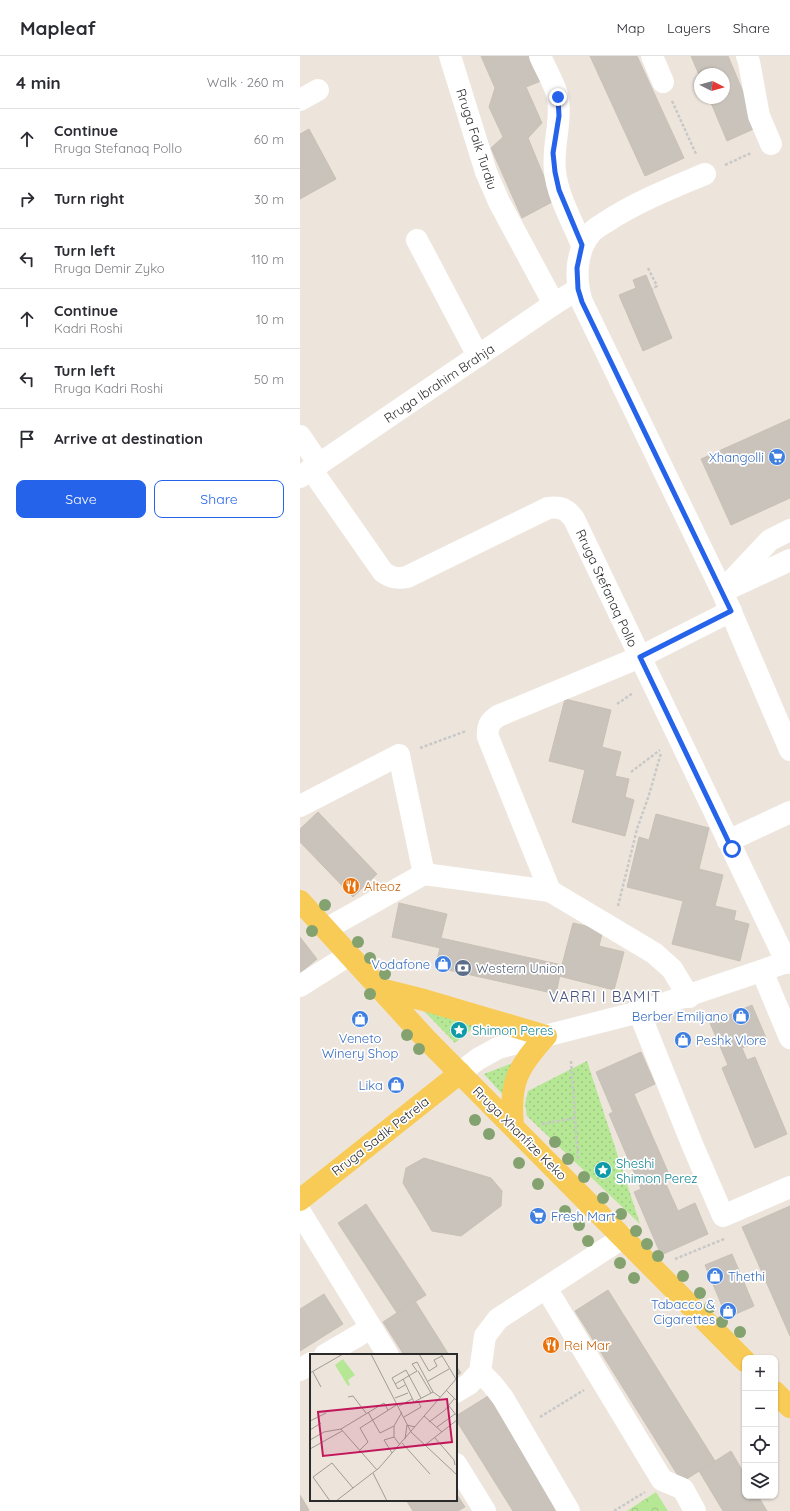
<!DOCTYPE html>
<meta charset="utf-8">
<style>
body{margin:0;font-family:Quicksand,sans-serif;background:#f7f7f7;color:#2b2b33}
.controls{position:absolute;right:12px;bottom:12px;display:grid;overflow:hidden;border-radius:8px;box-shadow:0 1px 3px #0004}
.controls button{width:36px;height:36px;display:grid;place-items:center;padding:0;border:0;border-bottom:1px solid #e1e1e2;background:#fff;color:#2b2b33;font:20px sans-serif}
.compass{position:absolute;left:394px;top:12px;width:36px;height:36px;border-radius:50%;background:#fff;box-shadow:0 1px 3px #0004;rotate:96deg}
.stop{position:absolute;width:12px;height:12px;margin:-9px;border:3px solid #2563eb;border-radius:50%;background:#fff}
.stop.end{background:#2563eb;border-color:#fff;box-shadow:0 1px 4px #0008}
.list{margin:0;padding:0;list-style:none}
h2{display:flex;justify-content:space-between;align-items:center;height:52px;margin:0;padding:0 16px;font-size:17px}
h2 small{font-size:13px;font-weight:400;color:#7c7c81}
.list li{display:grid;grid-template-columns:26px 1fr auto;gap:12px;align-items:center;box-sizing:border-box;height:60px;padding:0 16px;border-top:1px solid #e1e1e2}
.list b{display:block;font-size:15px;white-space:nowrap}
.list p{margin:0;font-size:13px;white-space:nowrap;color:#7c7c81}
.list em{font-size:13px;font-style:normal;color:#7c7c81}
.actions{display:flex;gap:8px;padding:12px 16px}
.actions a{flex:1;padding:9px 0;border:1px solid #2563eb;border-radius:8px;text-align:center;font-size:14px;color:#2563eb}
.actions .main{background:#2563eb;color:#fff}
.icon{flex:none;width:22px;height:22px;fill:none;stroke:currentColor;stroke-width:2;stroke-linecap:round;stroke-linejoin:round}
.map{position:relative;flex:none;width:490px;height:1455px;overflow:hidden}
header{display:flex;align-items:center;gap:24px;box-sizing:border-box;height:56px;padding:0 20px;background:#fff;border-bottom:1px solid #e1e1e2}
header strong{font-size:19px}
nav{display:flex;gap:22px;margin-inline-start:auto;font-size:14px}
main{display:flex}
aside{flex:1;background:#fff}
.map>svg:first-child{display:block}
.grass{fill:url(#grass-dots)}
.forest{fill:url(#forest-crowns)}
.building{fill:#c9c3bb;stroke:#c9c1b5}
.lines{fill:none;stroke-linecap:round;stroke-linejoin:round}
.path{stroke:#c8c8c8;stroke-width:2.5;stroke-dasharray:3 2;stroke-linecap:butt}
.minor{stroke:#fff;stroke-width:22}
.major{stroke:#f8cb56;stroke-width:22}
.tree{fill:#83a26f}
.route{stroke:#2563eb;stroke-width:5}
.labels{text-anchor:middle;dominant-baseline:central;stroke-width:3.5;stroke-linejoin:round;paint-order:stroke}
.street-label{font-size:13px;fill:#2b2b2b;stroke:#fff}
.shop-label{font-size:13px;fill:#366cbe;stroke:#fff;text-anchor:end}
.food-label{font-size:13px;fill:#c56008;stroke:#fff;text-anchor:start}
.service-label{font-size:13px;fill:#4e5e75;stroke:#fff;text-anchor:start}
.culture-label{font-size:13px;fill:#0d838f;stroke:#fff;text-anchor:start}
.quarter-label{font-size:15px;letter-spacing:1px;fill:#48547e;stroke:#fff}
.inset-road{fill:none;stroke:#9f9b95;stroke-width:1}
.view{fill:#c2185b;fill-opacity:0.15;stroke:#c2185b;stroke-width:2}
.inset-edge{fill:none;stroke:#2b2b2b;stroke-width:2}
</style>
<header>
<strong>Mapleaf</strong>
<nav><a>Map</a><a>Layers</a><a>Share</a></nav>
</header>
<main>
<aside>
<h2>4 min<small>Walk · 260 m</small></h2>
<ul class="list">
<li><svg class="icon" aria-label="ahead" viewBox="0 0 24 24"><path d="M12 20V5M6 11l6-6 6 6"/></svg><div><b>Continue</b><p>Rruga Stefanaq Pollo</p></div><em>60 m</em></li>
<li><svg class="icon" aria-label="right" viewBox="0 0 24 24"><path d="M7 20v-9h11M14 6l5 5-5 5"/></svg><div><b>Turn right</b></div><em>30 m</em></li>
<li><svg class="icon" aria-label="left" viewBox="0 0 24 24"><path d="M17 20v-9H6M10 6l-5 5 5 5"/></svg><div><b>Turn left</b><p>Rruga Demir Zyko</p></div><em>110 m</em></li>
<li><svg class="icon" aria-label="ahead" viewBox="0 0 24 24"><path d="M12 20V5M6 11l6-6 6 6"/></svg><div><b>Continue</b><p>Kadri Roshi</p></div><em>10 m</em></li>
<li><svg class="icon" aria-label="left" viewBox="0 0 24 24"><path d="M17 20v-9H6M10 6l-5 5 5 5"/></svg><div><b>Turn left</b><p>Rruga Kadri Roshi</p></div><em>50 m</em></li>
<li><svg class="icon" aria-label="arrive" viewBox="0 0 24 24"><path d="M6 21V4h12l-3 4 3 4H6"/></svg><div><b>Arrive at destination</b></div></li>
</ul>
<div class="actions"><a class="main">Save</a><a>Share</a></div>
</aside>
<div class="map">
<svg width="490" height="1455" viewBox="0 0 490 1455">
<defs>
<pattern id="grass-dots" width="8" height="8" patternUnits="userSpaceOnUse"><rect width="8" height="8" fill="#b5e795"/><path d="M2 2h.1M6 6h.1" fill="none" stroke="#9cc681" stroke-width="1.8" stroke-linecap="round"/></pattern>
<pattern id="forest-crowns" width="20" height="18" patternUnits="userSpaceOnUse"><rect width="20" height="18" fill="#b5e795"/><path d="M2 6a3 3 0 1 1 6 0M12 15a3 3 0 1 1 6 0" fill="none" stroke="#9cc681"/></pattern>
</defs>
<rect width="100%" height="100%" fill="#ede5dc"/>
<g class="grass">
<path d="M122,953l58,13 -25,21z"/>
<path d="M287,1005l53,163 -113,-108 -2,-12 3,-13z"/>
<path d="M215,1006l-13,32 -18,-20z"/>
</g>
<path class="forest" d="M356,1436l12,19h-41z"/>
<g class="building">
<path d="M181,0h49l11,25 -15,6 16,36 -14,15 26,63 -32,17 -31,-70 12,-11 -14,-30 6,-19z"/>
<path d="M290,0h47l47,102 -39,18z"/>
<path d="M391,0h37l30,71 -31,14 -18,-43h15v-24h-24v3z"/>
<path d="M9,73l27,50 -36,20v-65z"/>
<path d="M346,219l26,63 -29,13 -24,-56 17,-7 -3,-8z"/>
<path d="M490,363v79l-59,27 -30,-66z"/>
<path d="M265,643l46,11 -9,37 19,5 -6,24 14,3 -4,18 9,3 -9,36 -53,-14 13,-52 -36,-9z"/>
<path d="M18,756l59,62 -24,23 -53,-55v-13z"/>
<path d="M356,758l53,14 -10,41 24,6 -8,31 21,5 -2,9 15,4 -9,37 -68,-17 11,-43 -56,-14 12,-50 10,3z"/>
<path d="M99,847l48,11 -6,24 121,27 -6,29 -121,-27 5,-19 -48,-11z"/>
<path d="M273,867l30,7 -4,16 25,6 -10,38 -55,-14z"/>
<path d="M0,881l17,22 -17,14z"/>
<path d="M452,949l14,33 -24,10 5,12 8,-3 32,77 -32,14 -33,-80 6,-3 -18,-42z"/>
<path d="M341,996l14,32 -21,10 37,85 -6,3 13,29 17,-8 13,31 -47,21 -27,-63 7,-3 -32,-75 4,-2 -17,-40z"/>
<path d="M124,1102l67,20 11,13 -1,15 -40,30 -29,-5 -29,-48 3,-15z"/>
<path d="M66,1148l60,91 -29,18 -59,-90z"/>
<path d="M490,1150v130l-48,-109z"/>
<path d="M432,1198l22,52 -27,12 -22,-53z"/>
<path d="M308,1234l107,171 -33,21 -107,-171z"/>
<path d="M24,1238l19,30 -43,27v-42z"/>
<path d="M115,1245l34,54h-45l-21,-33z"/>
<path d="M156,1310l5,7 -5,3z"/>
<path d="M188,1340l71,115h-46l-57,-91v-4z"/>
<path d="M431,1395l14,24v21h13l9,15h-44l-24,-40z"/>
<path d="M156,1437l9,14 -7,4h-45l-7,-11h50z"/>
<path d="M0,1439l9,15 -1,1h-8z"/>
</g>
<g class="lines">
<g class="path">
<path d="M372,45l24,53"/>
<path d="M425,109l26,-12"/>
<path d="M348,212l9,18 -5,3"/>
<path d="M317,648l16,-11"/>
<path d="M120,692l46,-17"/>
<path d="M331,716l29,-22"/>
<path d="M318,850l19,-77 12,-34 12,-42"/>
<path d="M271,1005l7,99"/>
<path d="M242,1068l33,-6"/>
<path d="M375,1203l49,-20"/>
<path d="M240,1361l44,-27"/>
<path d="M314,1455l31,-19"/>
</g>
<g class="minor">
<path d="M150,0l36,116 13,30 55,102"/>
<path d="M240,0c5,12 16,30 18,42 4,24 -6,48 -3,73 2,24 18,52 27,74"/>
<path d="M352,0l11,26"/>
<path d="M447,0l2,6 10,54 12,28"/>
<path d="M0,44l18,-10"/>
<path d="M405,118c-33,14 -69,28 -99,48 -5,3 -11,6 -15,11 -16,19 -16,47 -9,69l140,289 68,159"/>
<path d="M117,184l61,116"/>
<path d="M0,380l19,28"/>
<path d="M11,413l72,103c8,6 15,7 24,5l141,-69c12,-2 19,1 26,11l213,444"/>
<path d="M0,421l254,-173 24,-15"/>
<path d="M432,531l58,-27"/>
<path d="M422,535l48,-51 20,-10"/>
<path d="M0,750l99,-51 25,119"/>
<path d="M428,785l62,-29"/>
<path d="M250,835l-62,-154c-1,-10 1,-15 10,-21l142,-59 91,-46"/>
<path d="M26,873l98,-55 126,17 104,62 18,16 17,28"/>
<path d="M462,915l28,67"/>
<path d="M0,930l49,-31"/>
<path d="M339,956l53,132 31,72 67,-29"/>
<path d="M160,1017l18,-14 20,-11 141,-36 151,-51"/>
<path d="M0,1156l88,143"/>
<path d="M246,1232l116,192 21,9 12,22"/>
<path d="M25,1299l46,-27"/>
<path d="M0,1314l11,-7"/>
<path d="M180,1316l12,12 11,14 66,113"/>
<path d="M156,1336l13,-8 11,-12 5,-36 13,-17 126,-82"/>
<path d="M156,1408l29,47"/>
</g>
<g class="major">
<path d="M0,845l126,138 319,322"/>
<path d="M80,933l44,11 122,36c-28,31 -37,46 -33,89"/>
<path d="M0,1144l160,-127"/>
<path d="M475,1336l15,15"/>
</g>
</g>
<g class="tree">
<circle cx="25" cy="849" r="6"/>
<circle cx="12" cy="875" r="6"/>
<circle cx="58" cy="886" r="6"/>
<circle cx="70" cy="902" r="6"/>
<circle cx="85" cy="918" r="6"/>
<circle cx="70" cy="938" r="6"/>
<circle cx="107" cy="979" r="6"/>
<circle cx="119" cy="993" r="6"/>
<circle cx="175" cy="1064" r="6"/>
<circle cx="189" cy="1078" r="6"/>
<circle cx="255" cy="1086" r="6"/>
<circle cx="268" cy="1103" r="6"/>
<circle cx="219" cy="1107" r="6"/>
<circle cx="284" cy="1121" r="6"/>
<circle cx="238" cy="1128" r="6"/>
<circle cx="303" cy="1142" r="6"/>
<circle cx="265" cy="1155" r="6"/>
<circle cx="321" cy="1158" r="6"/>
<circle cx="279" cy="1169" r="6"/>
<circle cx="336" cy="1175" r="6"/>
<circle cx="288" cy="1185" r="6"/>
<circle cx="347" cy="1188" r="6"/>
<circle cx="358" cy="1200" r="6"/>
<circle cx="320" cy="1207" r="6"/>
<circle cx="383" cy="1220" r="6"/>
<circle cx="334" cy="1222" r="6"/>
<circle cx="400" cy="1237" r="6"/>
<circle cx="410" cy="1251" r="6"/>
<circle cx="422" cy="1266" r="6"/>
<circle cx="440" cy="1276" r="6"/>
</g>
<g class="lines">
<path class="route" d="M258,41l1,19 -6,37 2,19 4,18 23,55 -5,23 1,21 4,13 149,309 -91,46 92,192"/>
</g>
<defs>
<g id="supermarket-disc" transform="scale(0.9)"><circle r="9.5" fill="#3f7fe0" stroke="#fff"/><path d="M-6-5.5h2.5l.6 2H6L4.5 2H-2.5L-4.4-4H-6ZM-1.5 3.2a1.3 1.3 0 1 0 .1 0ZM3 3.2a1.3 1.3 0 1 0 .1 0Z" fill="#fff"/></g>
<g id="restaurant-disc" transform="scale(0.9)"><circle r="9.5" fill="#e8710a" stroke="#fff"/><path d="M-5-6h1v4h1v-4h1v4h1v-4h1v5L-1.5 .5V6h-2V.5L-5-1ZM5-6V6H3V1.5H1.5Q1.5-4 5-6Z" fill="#fff"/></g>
<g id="shop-disc" transform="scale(0.9)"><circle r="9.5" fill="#3f7fe0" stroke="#fff"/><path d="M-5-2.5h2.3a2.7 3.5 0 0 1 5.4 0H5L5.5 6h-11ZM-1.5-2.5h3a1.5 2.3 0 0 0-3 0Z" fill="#fff"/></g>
<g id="bank-disc" transform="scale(0.9)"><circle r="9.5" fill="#5c6f8a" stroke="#fff"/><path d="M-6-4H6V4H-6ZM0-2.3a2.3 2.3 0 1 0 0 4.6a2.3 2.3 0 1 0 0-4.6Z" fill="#fff"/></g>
<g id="sight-disc" transform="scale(0.9)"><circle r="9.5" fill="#0f9aa8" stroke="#fff"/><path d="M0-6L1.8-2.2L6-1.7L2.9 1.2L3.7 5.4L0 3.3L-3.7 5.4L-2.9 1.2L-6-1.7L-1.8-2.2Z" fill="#fff"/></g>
</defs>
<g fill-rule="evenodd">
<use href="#supermarket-disc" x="477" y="401"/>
<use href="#restaurant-disc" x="51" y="830"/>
<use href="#shop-disc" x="143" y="908"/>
<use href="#bank-disc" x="163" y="912"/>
<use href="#shop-disc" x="441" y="960"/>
<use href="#shop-disc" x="60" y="963"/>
<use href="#sight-disc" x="159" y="974"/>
<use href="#shop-disc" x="383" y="984"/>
<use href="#shop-disc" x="96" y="1029"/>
<use href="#sight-disc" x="303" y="1114"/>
<use href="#supermarket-disc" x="238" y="1160"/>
<use href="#shop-disc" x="415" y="1220"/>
<use href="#shop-disc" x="428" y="1255"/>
<use href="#restaurant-disc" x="251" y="1289"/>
</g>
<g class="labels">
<g class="street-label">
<text transform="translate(177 83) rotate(72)">Rruga Faik Turdiu</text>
<text transform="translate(139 327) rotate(-34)">Rruga Ibrahim Brahja</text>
<text transform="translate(307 532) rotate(65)">Rruga Stefanaq Pollo</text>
<text transform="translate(220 1077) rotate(45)">Rruga Xhanfize Keko</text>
<text transform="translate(80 1080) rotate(-38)">Rruga Sadik Petrela</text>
</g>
<g class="shop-label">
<text x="464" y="401">Xhangolli</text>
<text x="130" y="908">Vodafone</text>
<text x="428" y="960">Berber Emiljano</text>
<text x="60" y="982" text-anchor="middle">Veneto<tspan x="60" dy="15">Winery Shop</tspan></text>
<text x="396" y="984" text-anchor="start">Peshk Vlore</text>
<text x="83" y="1029">Lika</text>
<text x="251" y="1160" text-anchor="start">Fresh Mart</text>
<text x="428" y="1220" text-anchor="start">Thethi</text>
<text x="415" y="1248">Tabacco &amp;<tspan x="415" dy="15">Cigarettes</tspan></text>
</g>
<g class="food-label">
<text x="64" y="830">Alteoz</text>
<text x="264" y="1289">Rei Mar</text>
</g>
<g class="service-label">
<text x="176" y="912">Western Union</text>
</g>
<g class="culture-label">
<text x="172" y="974">Shimon Peres</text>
<text x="316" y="1107">Sheshi<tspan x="316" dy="15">Shimon Perez</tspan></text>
</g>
<g class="quarter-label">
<text x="305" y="940">VARRI I BAMIT</text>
</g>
</g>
<g transform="translate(10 1298)">
<rect width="147" height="147" fill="#ede5dc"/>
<path d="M33,5l12,16 -7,5 2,5 -2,1 -13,-21z" fill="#b5e795"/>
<path class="inset-road" d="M61,0l40,78M109,0l10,17 8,-5 -3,-6 8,-4M131,0l15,25M107,17l-5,-7 5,-2 16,30 7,5M108,17l13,22M3,18l8,15M0,19l33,-19M93,25l11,23 19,-10M118,27l21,-12M85,30l22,-13M95,31l-7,4 -6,-11 14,-8 15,28M136,36l11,11M38,43l5,-1 13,17M85,44l13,-5M89,52l13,-7M139,52l8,10M58,58l12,21 14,-7M114,62l18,16M94,63l17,-10 -3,-6M0,67l16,-8M119,68l16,-12 9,-11M127,73l18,-13M31,75l43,-26 4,7M31,75l36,41M0,76l11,-7M101,78l46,43M125,84l19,22 1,5M95,85l2,-14 8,2M0,86l14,-8 17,-3M92,89l28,31M90,91l-6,-8v-11l8,-14M115,91l32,-25M0,95l32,-18M49,97l9,-9 -8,-14 38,-24M82,99l-8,-13 10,-3M63,119l14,28M20,147l-17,-24 19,-14 21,25M26,147l43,-33 78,-90"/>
<path class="view" d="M137,45l5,43 -129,14 -5,-44z"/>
<rect width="147" height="147" class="inset-edge"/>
</g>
</svg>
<div class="controls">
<button>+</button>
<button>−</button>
<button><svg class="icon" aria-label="locate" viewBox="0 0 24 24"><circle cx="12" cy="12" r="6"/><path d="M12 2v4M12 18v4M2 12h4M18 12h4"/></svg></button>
<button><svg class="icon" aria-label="layers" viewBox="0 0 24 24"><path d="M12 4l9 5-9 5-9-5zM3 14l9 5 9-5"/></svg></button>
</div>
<svg class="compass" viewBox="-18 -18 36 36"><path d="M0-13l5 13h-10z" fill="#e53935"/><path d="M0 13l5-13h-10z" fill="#7c7c81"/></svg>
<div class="stop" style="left:432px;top:793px"></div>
<div class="stop end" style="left:258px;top:41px"></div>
</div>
</main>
